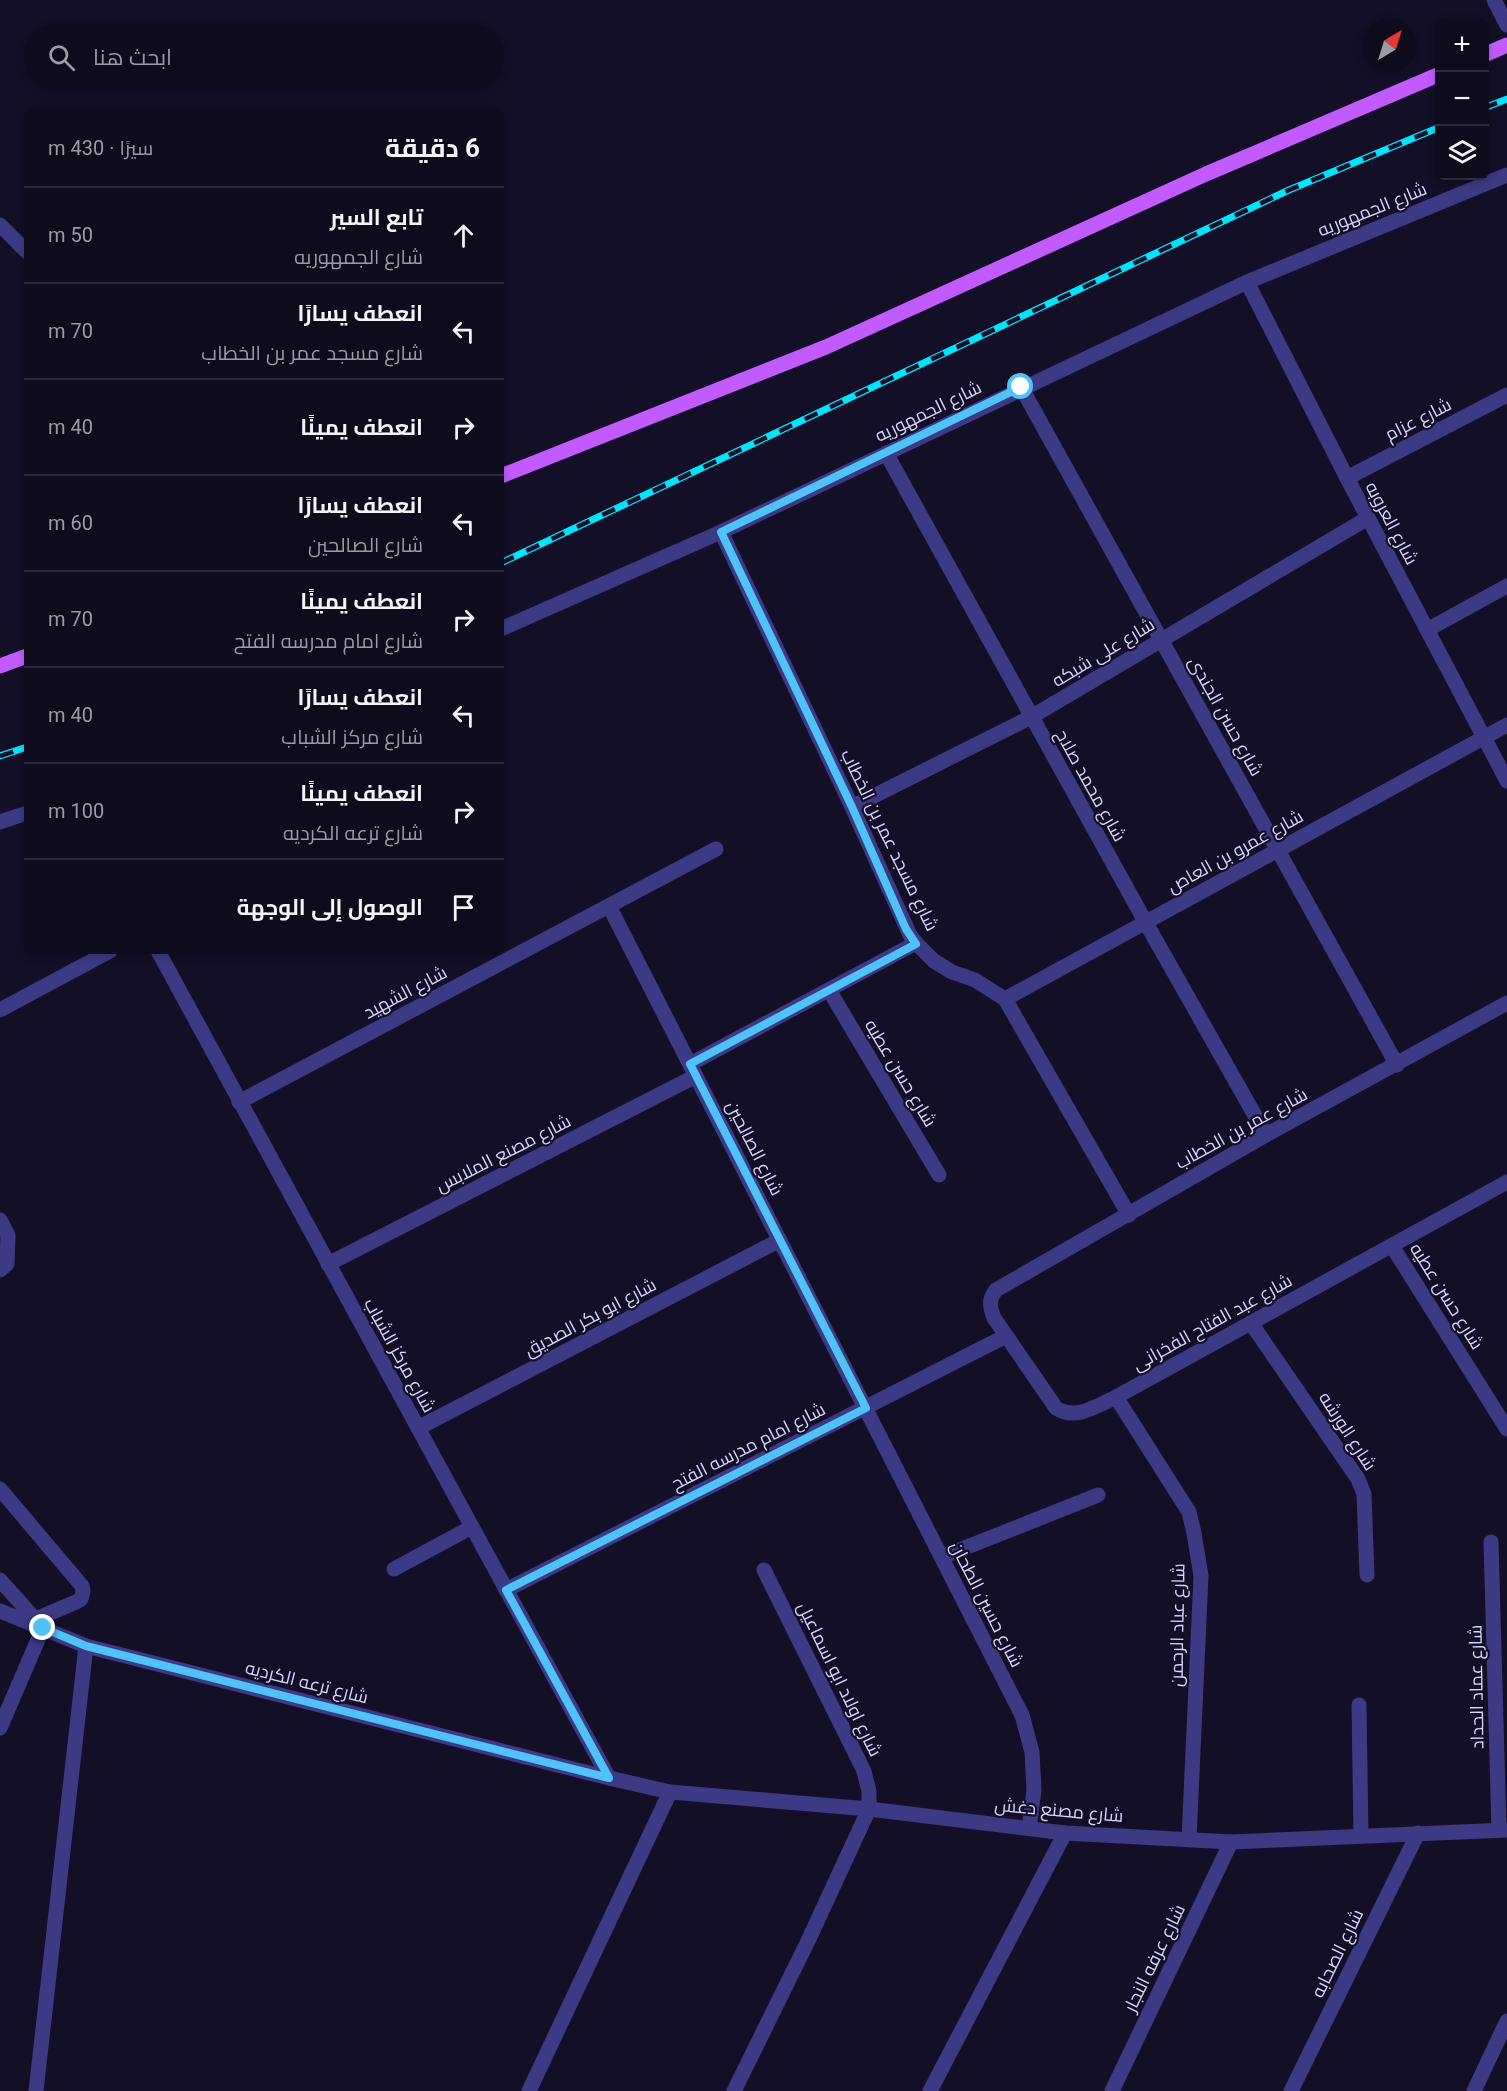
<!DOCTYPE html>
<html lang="ar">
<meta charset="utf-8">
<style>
body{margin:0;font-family:Roboto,Cairo,sans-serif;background:#1c1929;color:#f1f3f6;direction:rtl}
.controls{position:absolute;right:18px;top:18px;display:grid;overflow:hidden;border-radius:9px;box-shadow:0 3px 9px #0003}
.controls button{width:54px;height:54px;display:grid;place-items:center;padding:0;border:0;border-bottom:2px solid #2e2b3b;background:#0e0b1c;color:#f1f3f6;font:30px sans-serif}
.compass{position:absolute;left:1363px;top:18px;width:54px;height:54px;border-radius:50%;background:#0e0b1c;box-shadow:0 3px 9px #0003;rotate:38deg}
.stop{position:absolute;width:18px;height:18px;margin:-14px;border:4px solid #4fc3f7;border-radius:50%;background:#fff}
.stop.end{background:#4fc3f7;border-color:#fff;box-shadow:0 2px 6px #0008}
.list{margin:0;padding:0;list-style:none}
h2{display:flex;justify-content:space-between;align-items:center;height:78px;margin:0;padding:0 24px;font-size:26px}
h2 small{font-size:20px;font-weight:400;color:#9b9ba3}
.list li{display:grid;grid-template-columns:39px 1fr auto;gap:18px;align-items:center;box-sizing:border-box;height:96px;padding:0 24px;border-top:2px solid #2e2b3b}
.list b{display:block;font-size:22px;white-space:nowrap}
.list p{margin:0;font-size:20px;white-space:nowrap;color:#9b9ba3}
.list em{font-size:20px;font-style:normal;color:#9b9ba3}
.icon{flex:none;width:33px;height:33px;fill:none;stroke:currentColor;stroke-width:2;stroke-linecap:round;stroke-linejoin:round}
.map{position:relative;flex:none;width:1507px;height:2091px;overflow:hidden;direction:ltr}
.search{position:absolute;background:#0e0b1c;box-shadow:0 3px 9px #0003;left:24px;top:24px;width:480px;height:66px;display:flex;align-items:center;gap:15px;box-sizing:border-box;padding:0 21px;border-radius:33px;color:#9b9ba3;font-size:22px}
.panel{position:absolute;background:#0e0b1c;box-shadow:0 3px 9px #0003;left:24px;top:108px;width:480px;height:846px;border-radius:9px;direction:rtl}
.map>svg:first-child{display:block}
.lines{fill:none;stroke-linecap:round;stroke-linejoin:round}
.minor{stroke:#3d3a85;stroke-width:15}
.major{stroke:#c25bff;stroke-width:15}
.rail-casing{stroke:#00e5ff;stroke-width:7}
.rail{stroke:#130f26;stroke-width:4.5;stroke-dasharray:14;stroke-linecap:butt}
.route{stroke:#4fc3f7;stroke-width:8}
.labels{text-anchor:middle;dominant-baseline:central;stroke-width:4.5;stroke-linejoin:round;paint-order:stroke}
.street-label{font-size:18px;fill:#d9d4ff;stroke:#130f26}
</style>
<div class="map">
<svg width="1507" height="2091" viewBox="0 0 1507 2091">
<rect width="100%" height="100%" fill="#130f26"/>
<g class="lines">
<g class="minor">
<path d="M1494,0l13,25"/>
<path d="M0,225l27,27"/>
<path d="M1247,282l100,196 160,303"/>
<path d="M1021,387l376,678"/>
<path d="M886,453l260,470 120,212"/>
<path d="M1347,478l160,-83"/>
<path d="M721,532l131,275 58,128 6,8 18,18 18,11 23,8 30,19 124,216"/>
<path d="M501,629l220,-97 526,-250 260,-107"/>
<path d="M1427,630l80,-44"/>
<path d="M852,807l179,-90 337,-199"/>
<path d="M0,822l27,-9"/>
<path d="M609,906l413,809 10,37 2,38 -5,38"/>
<path d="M158,951l451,827"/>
<path d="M829,990l110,185"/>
<path d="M1005,999l502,-274"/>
<path d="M1507,1003l-241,132 -270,155c-8,10 -6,17 -2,28l62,90c20,13 40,-2 60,-11l391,-215"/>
<path d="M0,1010l110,-59"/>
<path d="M690,1064l226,-121"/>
<path d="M239,1102l477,-253"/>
<path d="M0,1220l8,15 -1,29 -7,6"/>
<path d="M1392,1246l115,183"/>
<path d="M328,1264l368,-188"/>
<path d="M1251,1323l107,156 6,15 3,81"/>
<path d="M1116,1397l73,115 5,21 7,43 -12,263"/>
<path d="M418,1428l362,-188"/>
<path d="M0,1489l82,97 1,5 -2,8 -5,3 -40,17"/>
<path d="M1491,1542l8,288"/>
<path d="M942,1557l156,-62"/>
<path d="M394,1569l78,-42"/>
<path d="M0,1580l43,48 -43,100"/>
<path d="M506,1590l500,-254"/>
<path d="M0,1611l86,35 523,132 61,14 199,17 196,24 166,9 276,-12"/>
<path d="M1359,1705l2,131"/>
<path d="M36,2091l50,-445"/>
<path d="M529,2091l141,-299"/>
<path d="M734,2091l74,-150 61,-132v-18l-5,-20 -100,-201"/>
<path d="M930,2091l135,-258"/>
<path d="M1112,2091l119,-249"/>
<path d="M1291,2091l127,-258"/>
<path d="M1474,2091l33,-70"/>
</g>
<g class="major">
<path d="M1484,55l23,-10"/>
<path d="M501,476l325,-129 380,-173 234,-100"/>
<path d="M0,666l27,-10"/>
</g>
<g class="rail-casing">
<g id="rail">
<path d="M1484,108l23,-9"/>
<path d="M501,563l788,-373 151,-63"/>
<path d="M0,756l27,-9"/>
</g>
</g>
<use href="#rail" class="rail"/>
</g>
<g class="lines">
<path class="route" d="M43,1628l43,18 523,132 -103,-188 360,-182 -176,-344 226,-120 -10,-15 -54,-122 -131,-275 300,-145"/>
</g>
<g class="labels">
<g class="street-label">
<text transform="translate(1372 209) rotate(-22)">شارع الجمهوريه</text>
<text transform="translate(928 411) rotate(-26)">شارع الجمهوريه</text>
<text transform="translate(1418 419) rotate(-27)">شارع عزام</text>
<text transform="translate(1392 523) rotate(62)">شارع العروبه</text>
<text transform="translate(1103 652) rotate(-31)">شارع على شبكه</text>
<text transform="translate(1226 716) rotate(61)">شارع حسن الجندى</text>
<text transform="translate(1091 785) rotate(61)">شارع محمد صلاح</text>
<text transform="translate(890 840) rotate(64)">شارع مسجد عمر بن الخطاب</text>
<text transform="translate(1235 851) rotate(-29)">شارع عمرو بن العاص</text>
<text transform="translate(405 992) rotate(-28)">شارع الشهيد</text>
<text transform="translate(901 1073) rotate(59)">شارع حسن عطيه</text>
<text transform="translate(1241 1128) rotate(-29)">شارع عمر بن الخطاب</text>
<text transform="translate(755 1148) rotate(63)">شارع الصالحين</text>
<text transform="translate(503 1153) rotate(-27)">شارع مصنع الملابس</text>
<text transform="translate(1447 1296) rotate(58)">شارع حسن عطيه</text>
<text transform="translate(590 1317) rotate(-28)">شارع ابو بكر الصديق</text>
<text transform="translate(1212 1322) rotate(-29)">شارع عبد الفتاح الفخرانى</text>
<text transform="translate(400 1355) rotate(61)">شارع مركز الشباب</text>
<text transform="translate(1348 1431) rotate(57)">شارع الورشه</text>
<text transform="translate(748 1446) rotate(-27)">شارع امام مدرسه الفتح</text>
<text transform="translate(987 1604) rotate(63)">شارع حسين الطحان</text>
<text transform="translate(1177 1625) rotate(-89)">شارع عباد الرحمن</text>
<text transform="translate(840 1679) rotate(64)">شارع اولاد ابو اسماعيل</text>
<text transform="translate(307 1682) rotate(14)">شارع ترعه الكرديه</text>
<text transform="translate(1476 1687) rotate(-91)">شارع عماد الحداد</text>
<text transform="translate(1059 1810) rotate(5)">شارع مصنع دغش</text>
<text transform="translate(1337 1953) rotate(-64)">شارع الصحابه</text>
<text transform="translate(1154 1958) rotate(-64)">شارع عرفه النجار</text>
</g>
</g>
</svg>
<div class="controls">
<button>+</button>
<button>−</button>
<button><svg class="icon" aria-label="layers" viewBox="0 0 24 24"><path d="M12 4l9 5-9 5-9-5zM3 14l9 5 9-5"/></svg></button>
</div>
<svg class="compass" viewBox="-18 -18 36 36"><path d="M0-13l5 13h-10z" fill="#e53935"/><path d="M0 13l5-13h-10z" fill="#9b9ba3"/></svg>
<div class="stop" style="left:1021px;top:387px"></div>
<div class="stop end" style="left:43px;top:1628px"></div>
<div class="search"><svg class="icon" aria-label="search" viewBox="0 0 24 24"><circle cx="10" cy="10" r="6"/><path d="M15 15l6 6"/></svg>ابحث هنا</div>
<section class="panel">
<h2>6 دقيقة<small>سيرًا · 430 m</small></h2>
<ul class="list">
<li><svg class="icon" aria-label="ahead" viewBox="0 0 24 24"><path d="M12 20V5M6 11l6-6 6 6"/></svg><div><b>تابع السير</b><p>شارع الجمهوريه</p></div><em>50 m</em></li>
<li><svg class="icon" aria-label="left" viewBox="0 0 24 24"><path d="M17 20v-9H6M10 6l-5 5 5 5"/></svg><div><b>انعطف يسارًا</b><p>شارع مسجد عمر بن الخطاب</p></div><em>70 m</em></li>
<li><svg class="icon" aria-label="right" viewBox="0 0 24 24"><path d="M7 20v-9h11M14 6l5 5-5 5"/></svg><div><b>انعطف يمينًا</b></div><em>40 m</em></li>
<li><svg class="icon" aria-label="left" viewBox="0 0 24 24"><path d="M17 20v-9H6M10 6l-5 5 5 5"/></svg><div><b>انعطف يسارًا</b><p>شارع الصالحين</p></div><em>60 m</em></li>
<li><svg class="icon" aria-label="right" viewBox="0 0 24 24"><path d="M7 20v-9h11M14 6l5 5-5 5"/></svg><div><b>انعطف يمينًا</b><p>شارع امام مدرسه الفتح</p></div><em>70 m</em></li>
<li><svg class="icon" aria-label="left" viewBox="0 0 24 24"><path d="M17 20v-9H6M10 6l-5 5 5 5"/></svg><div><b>انعطف يسارًا</b><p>شارع مركز الشباب</p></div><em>40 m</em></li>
<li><svg class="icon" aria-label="right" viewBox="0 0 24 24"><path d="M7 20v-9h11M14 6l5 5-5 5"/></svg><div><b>انعطف يمينًا</b><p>شارع ترعه الكرديه</p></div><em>100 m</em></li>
<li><svg class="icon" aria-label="arrive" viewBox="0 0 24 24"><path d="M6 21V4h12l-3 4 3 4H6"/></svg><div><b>الوصول إلى الوجهة</b></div></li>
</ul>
</section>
</div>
